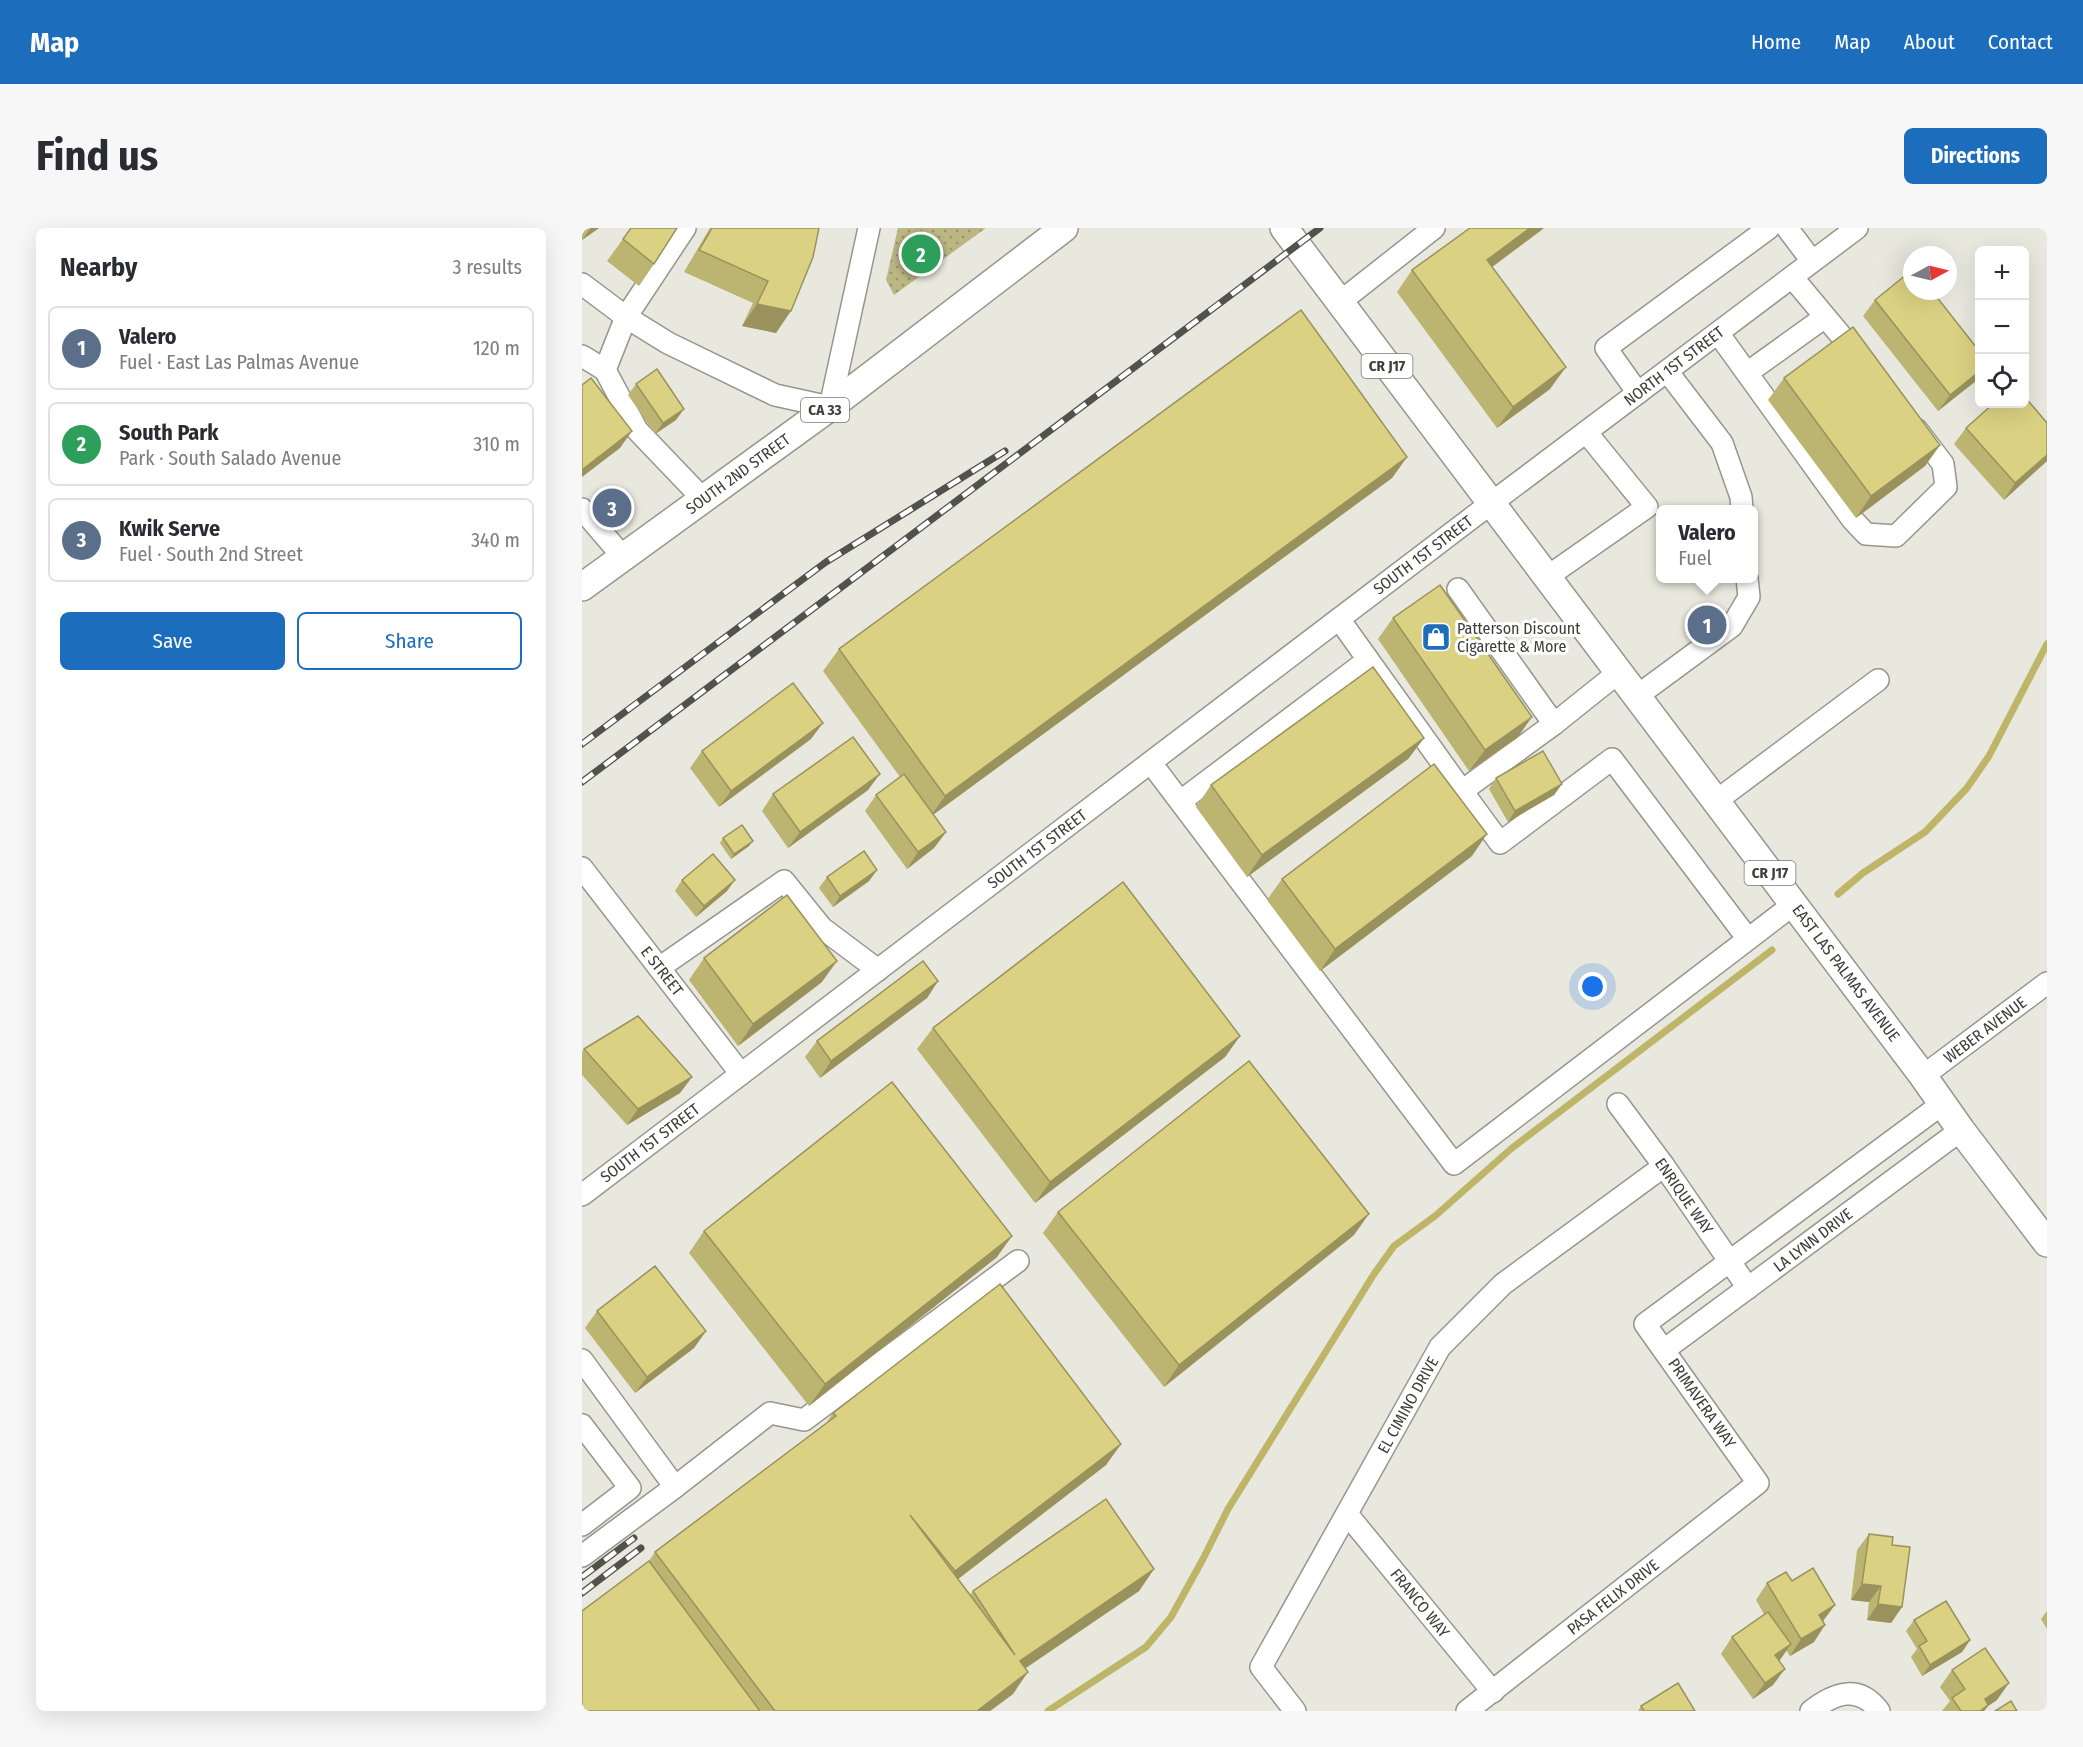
<!DOCTYPE html>
<meta charset="utf-8">
<style>
body{margin:0;font-family:"Fira Sans Condensed",sans-serif;background:#f7f7f7;color:#2b2b33}
.controls{position:absolute;right:18px;top:18px;display:grid;overflow:hidden;border-radius:9px;box-shadow:0 6px 24px #0002}
.controls button{width:54px;height:54px;display:grid;place-items:center;padding:0;border:0;border-bottom:2px solid #e1e1e2;background:#fff;color:#2b2b33;font:30px sans-serif}
.compass{position:absolute;left:1321px;top:18px;width:54px;height:54px;border-radius:50%;background:#fff;box-shadow:0 6px 24px #0002;rotate:83deg}
.you{position:absolute;left:1011px;top:759px;width:21px;height:21px;margin:-15px;border:4px solid #fff;border-radius:50%;background:#1a73e8;box-shadow:0 0 0 9px #1a73e833}
.badge{display:grid;place-items:center;width:39px;height:39px;border-radius:50%;background:#1c6dbc;color:#fff;font-size:20px;font-weight:700}
.pin{position:absolute;translate:-50% -50%;border:3px solid #fff;box-shadow:0 2px 6px #0006}
.popup{position:absolute;left:1074px;top:277px;width:102px;height:78px;box-sizing:border-box;display:grid;place-content:center;border-radius:9px;background:#fff;filter:drop-shadow(0 2px 4px #0005);font-size:20px;white-space:nowrap;color:#7c7c81}
.popup b{font-size:22px;color:#2b2b33}
.popup::after{content:'';position:absolute;left:50%;top:100%;margin-left:-12px;border:12px solid transparent;border-top-color:#fff}
.list{margin:0;padding:0;list-style:none}
h2{display:flex;justify-content:space-between;align-items:center;height:78px;margin:0;padding:0 24px;font-size:26px}
h2 small{font-size:20px;font-weight:400;color:#7c7c81}
.list li{display:grid;grid-template-columns:39px 1fr auto;gap:18px;align-items:center;box-sizing:border-box;height:84px;margin:0 12px 12px;padding:0 12px;border:2px solid #e1e1e2;border-radius:9px}
.list b{display:block;font-size:22px;white-space:nowrap}
.list p{margin:0;font-size:20px;white-space:nowrap;color:#7c7c81}
.list em{font-size:20px;font-style:normal;color:#7c7c81}
.actions{display:flex;gap:12px;padding:18px 24px}
.actions a{flex:1;padding:14px 0;border:2px solid #1c6dbc;border-radius:9px;text-align:center;font-size:21px;color:#1c6dbc}
.actions .main{background:#1c6dbc;color:#fff}
.icon{flex:none;width:33px;height:33px;fill:none;stroke:currentColor;stroke-width:2;stroke-linecap:round;stroke-linejoin:round}
.map{position:relative;flex:none;width:1465px;height:1483px;overflow:hidden;border-radius:9px}
header{display:flex;align-items:center;gap:36px;box-sizing:border-box;height:84px;padding:0 30px;background:#1c6dbc;color:#fff}
header strong{font-size:28px}
nav{display:flex;gap:33px;margin-inline-start:auto;font-size:21px}
.intro{display:flex;align-items:center;justify-content:space-between;box-sizing:border-box;height:144px;padding:0 36px}
h1{margin:0;font-size:42px}
.button{padding:15px 27px;border-radius:9px;background:#1c6dbc;color:#fff;font-size:21px;font-weight:700}
main{display:flex;gap:36px;padding:0 36px}
aside{flex:1;background:#fff;border-radius:9px;box-shadow:0 6px 24px #0002}
.map>svg:first-child{display:block}
.grass{fill:url(#grass-dots)}
.lines{fill:none;stroke-linecap:round;stroke-linejoin:round}
.stream{stroke:#bfb568;stroke-width:7}
.minor-casing{stroke:#97968d;stroke-width:24}
.major-casing{stroke:#97968d;stroke-width:30}
.minor{stroke:#fff;stroke-width:21}
.major{stroke:#fff;stroke-width:27}
.rail-casing{stroke:#52524d;stroke-width:7}
.rail{stroke:#fff;stroke-width:4.5;stroke-dasharray:14;stroke-linecap:butt}
.wall{fill:#bcb471}
.shaded-wall{fill:#99925c}
.building{fill:#dbd183;stroke:#99925c;stroke-width:1.5}
.labels{text-anchor:middle;dominant-baseline:central;stroke-width:6;stroke-linejoin:round;paint-order:stroke}
.shield{fill:#fff;stroke:#777774;stroke-width:1.5}
.shield-label{font-size:15px;font-weight:bold;fill:#3d3d39}
.street-label{font-size:16px;fill:#3d3d39;stroke:#fff}
.poi-label{font-size:16px;fill:#3d3d39;stroke:#fff;text-anchor:start}
</style>
<header>
<strong>Map</strong>
<nav><a>Home</a><a>Map</a><a>About</a><a>Contact</a></nav>
</header>
<div class="intro"><h1>Find us</h1><a class="button">Directions</a></div>
<main>
<aside>
<h2>Nearby<small>3 results</small></h2>
<ul class="list">
<li><span class="badge" style="background:#5c6f8a">1</span><div><b>Valero</b><p>Fuel · East Las Palmas Avenue</p></div><em>120 m</em></li>
<li><span class="badge" style="background:#2e9e5b">2</span><div><b>South Park</b><p>Park · South Salado Avenue</p></div><em>310 m</em></li>
<li><span class="badge" style="background:#5c6f8a">3</span><div><b>Kwik Serve</b><p>Fuel · South 2nd Street</p></div><em>340 m</em></li>
</ul>
<div class="actions"><a class="main">Save</a><a>Share</a></div>
</aside>
<div class="map">
<svg width="1465" height="1483" viewBox="0 0 1465 1483">
<defs>
<pattern id="grass-dots" width="8" height="8" patternUnits="userSpaceOnUse" patternTransform="scale(1.5)"><rect width="8" height="8" fill="#bcb684"/><path d="M2 2h.1M6 6h.1" fill="none" stroke="#9a956d" stroke-width="1.8" stroke-linecap="round"/></pattern>
</defs>
<rect width="100%" height="100%" fill="#e8e8de"/>
<path class="grass" d="M316,0h88l-92,67 -8,-15z"/>
<g class="lines">
<g class="stream">
<path d="M1256,666l25,-21 62,-41 42,-44 22,-32 58,-112"/>
<path d="M466,1483l98,-64 25,-30 32,-58 25,-50 146,-235 20,-28 41,-30 77,-68 260,-198"/>
</g>
<g class="minor-casing">
<g id="minor">
<path d="M1205,0l25,33"/>
<path d="M1210,49l66,79"/>
<path d="M0,56l44,33 42,26 107,52 55,12 39,-179"/>
<path d="M758,74l94,-74"/>
<path d="M1136,105l134,186 14,15 30,2 50,-49 -3,-23 -26,-34"/>
<path d="M0,128l23,14 32,60 66,69"/>
<path d="M23,142l21,-53 59,-89"/>
<path d="M1085,143l55,72 19,54 1,13"/>
<path d="M1165,145l78,-56"/>
<path d="M1056,165l-32,-45 163,-120"/>
<path d="M0,281l41,48"/>
<path d="M965,349l100,-70 -61,-75"/>
<path d="M876,361l96,135 65,-52"/>
<path d="M757,391l123,172 92,-67"/>
<path d="M1055,468l95,-70 17,-29 -2,-19"/>
<path d="M569,535l303,401 340,-260"/>
<path d="M880,563l38,52 112,-84 136,180"/>
<path d="M599,573l187,-141"/>
<path d="M1134,573l162,-121"/>
<path d="M0,640l159,206"/>
<path d="M77,740l125,-87 38,47 56,42"/>
<path d="M1341,848l124,-93"/>
<path d="M1036,876l46,62 84,122"/>
<path d="M0,967l887,-675 388,-292"/>
<path d="M1082,1122l297,-220"/>
<path d="M0,1132l93,127 -93,69"/>
<path d="M0,1197l48,63 -48,37"/>
<path d="M93,1259l95,-74 34,7 214,-159"/>
<path d="M765,1286l146,178"/>
<path d="M713,1483l-34,-44 179,-320 63,-63 161,-118"/>
<path d="M885,1483l291,-228 -113,-159 297,-220"/>
<path d="M1229,1483c22,-17 47,-28 68,0"/>
</g>
</g>
<g class="major-casing">
<g id="major">
<path d="M702,0l639,848 38,54 86,113"/>
<path d="M0,359l248,-180 234,-179"/>
</g>
</g>
<use href="#minor" class="minor"/>
<use href="#major" class="major"/>
<g class="rail-casing">
<g id="rail">
<path d="M0,516l244,-182 179,-111"/>
<path d="M0,554l738,-554"/>
<path d="M0,1349l52,-39"/>
<path d="M0,1365l59,-45"/>
</g>
</g>
<use href="#rail" class="rail"/>
</g>
<g class="wall">
<path d="M0,0h17l-17,12z"/>
<path d="M49,0l23,36 -15,22 -32,-25z"/>
<path d="M128,0h109l-43,105 -34,-7 11,-23 -69,-31z"/>
<path d="M961,1l-51,38 58,122 -53,39 -100,-136 15,-22z"/>
<path d="M1293,72l105,52v25l-3,3 -39,31 -75,-95z"/>
<path d="M1202,150l156,67 -15,21 -69,52 -88,-118z"/>
<path d="M54,156l40,36 -21,14 -27,-39z"/>
<path d="M1465,195v38l-43,39 -50,-56 12,-16z"/>
<path d="M825,229l-15,21 -459,337 13,17 -12,16 -27,21 -42,-58 11,-16 24,-18 -77,-106 16,-22z"/>
<path d="M811,390l124,120 -48,33 -91,-132z"/>
<path d="M842,510l-16,21 -161,118 -51,-70 15,-22z"/>
<path d="M229,511l-92,68 -29,-39 12,-17z"/>
<path d="M914,550l66,6 -8,11 -46,27 -19,-33z"/>
<path d="M286,562l-80,58 -26,-37 11,-17z"/>
<path d="M141,610l26,8 -18,13 -11,-16z"/>
<path d="M890,628l-152,115 -53,-71 15,-21z"/>
<path d="M295,642l-8,11 -36,26 -14,-19 8,-11z"/>
<path d="M100,652l45,11 -31,26 -21,-26z"/>
<path d="M122,730l118,24 -84,64 -49,-66z"/>
<path d="M356,753l-11,17 -107,80 -15,-21 12,-16z"/>
<path d="M351,800l307,8 -15,21 -190,146 -118,-154z"/>
<path d="M2,821l108,28 -12,16 -53,32 -45,-50v-23z"/>
<path d="M476,984l296,23 -190,152 -121,-154z"/>
<path d="M122,1003l293,26 -188,149 -120,-153z"/>
<path d="M15,1083l109,20 -12,17 -59,45 -50,-65z"/>
<path d="M251,1185l288,31 -15,21 -148,114 12,16 3,-4 181,-22 -15,22 -114,77 -12,26 -23,17h-408l67,-150 6,-9 171,-129z"/>
<path d="M1287,1306l23,11 10,62 -11,16 -24,-3 2,-18 -18,-2 6,-50z"/>
<path d="M1210,1353l31,41 -9,20 -24,14 -4,-6 -7,11 -6,24 -20,14 -32,-45 11,-17 32,-23 -8,-14 11,-17z"/>
<path d="M1465,1383v18l-6,-10z"/>
<path d="M1332,1392l56,20 -8,12 -40,24 -11,-19 6,-8 -11,-18z"/>
<path d="M1370,1442l45,30 -9,6 -4,5h-42l8,-10 -10,-14z"/>
<path d="M1059,1478l54,5h-57z"/>
</g>
<g class="shaded-wall">
<path d="M9,0h8l-17,12z"/>
<path d="M948,0h14l-72,54 15,-22z"/>
<path d="M175,76l34,7 -15,22 -34,-7z"/>
<path d="M984,139l-16,22 -53,39 16,-21z"/>
<path d="M1398,143v6l-3,3 -39,31 12,-16z"/>
<path d="M102,181l-8,11 -21,14 8,-11z"/>
<path d="M50,203l-12,17 -38,29v-7z"/>
<path d="M1358,217l-15,21 -69,52 15,-22z"/>
<path d="M1465,227v6l-43,39 11,-17z"/>
<path d="M825,229l-15,21 -462,339 15,-21z"/>
<path d="M950,489l-15,21 -48,33 16,-21z"/>
<path d="M241,495l-12,16 -92,68 12,-16z"/>
<path d="M842,510l-16,21 -161,118 15,-22z"/>
<path d="M298,546l-12,16 -80,58 12,-16z"/>
<path d="M980,556l-8,11 -46,27 7,-11z"/>
<path d="M364,604l-12,16 -27,21 11,-17z"/>
<path d="M905,606l-15,22 -152,115 15,-22z"/>
<path d="M171,613l-4,5 -18,13 3,-5z"/>
<path d="M295,642l-8,11 -36,26 7,-11z"/>
<path d="M153,652l-8,11 -31,26 8,-11z"/>
<path d="M255,733l-15,21 -84,64 15,-22z"/>
<path d="M356,753l-11,17 -107,80 11,-17z"/>
<path d="M658,808l-15,21 -190,146 15,-21z"/>
<path d="M110,849l-12,16 -53,32 11,-16z"/>
<path d="M787,986l-15,21 -190,152 15,-22z"/>
<path d="M430,1008l-15,21 -188,149 16,-22z"/>
<path d="M124,1103l-12,17 -59,45 12,-16z"/>
<path d="M539,1216l-15,21 -166,128 15,-22z"/>
<path d="M572,1341l-15,22 -135,92 16,-22z"/>
<path d="M1280,1356l19,2 -12,16 -18,-2z"/>
<path d="M1296,1376l24,3 -11,16 -24,-3z"/>
<path d="M1253,1377l-12,16 -16,10 12,-16z"/>
<path d="M1243,1397l-11,17 -24,14 11,-17z"/>
<path d="M1388,1412l-8,12 -40,24 8,-11z"/>
<path d="M1209,1416l-11,16 -16,12 11,-17z"/>
<path d="M1203,1441l-12,16 -20,14 12,-16z"/>
<path d="M446,1444l-15,22 -23,17h-13z"/>
<path d="M1427,1455l-12,17 -9,6 -4,5h-7l8,-12z"/>
</g>
<g class="building">
<path d="M49,0h46l-23,36 -31,-25z"/>
<path d="M130,0h107l-6,29 -22,54 -34,-7 11,-23 -69,-31z"/>
<path d="M888,0h60l-43,32 79,107 -53,40 -101,-137z"/>
<path d="M1330,42v21h20l48,61v19l-30,24 -75,-95z"/>
<path d="M719,82l106,147 -462,339 -106,-147z"/>
<path d="M1271,99l87,118 -69,51 -87,-118z"/>
<path d="M75,141l27,40 -21,14 -27,-39z"/>
<path d="M9,150l41,53 -50,39v-85z"/>
<path d="M1443,169l22,26v32l-32,28 -49,-55 27,-24h32z"/>
<path d="M858,357l92,132 -47,33 -92,-132z"/>
<path d="M791,439l51,71 -162,117 -51,-70z"/>
<path d="M211,455l30,40 -92,68 -29,-40z"/>
<path d="M271,509l27,37 -80,58 -27,-38z"/>
<path d="M961,523l19,33 -47,27 -19,-33z"/>
<path d="M852,536l53,70 -152,115 -53,-70z"/>
<path d="M322,546l42,58 -28,20 -42,-57z"/>
<path d="M160,597l11,16 -19,13 -11,-16z"/>
<path d="M282,623l13,19 -37,26 -13,-19z"/>
<path d="M131,626l22,26 -31,26 -22,-26z"/>
<path d="M541,654l117,154 -190,146 -117,-154z"/>
<path d="M205,667l50,66 -84,63 -49,-66z"/>
<path d="M341,733l15,20 -107,80 -14,-20z"/>
<path d="M56,788l54,61 -54,32 -54,-60z"/>
<path d="M667,833l120,153 -190,151 -121,-153z"/>
<path d="M310,854l120,154 -187,148 -121,-153z"/>
<path d="M73,1038l51,65 -59,46 -50,-66z"/>
<path d="M418,1056l121,160 -166,127 -45,-56 105,140 -42,-64 133,-92 48,70 -134,92 8,11 -51,39h-202l-120,-159 181,-136 -3,-3z"/>
<path d="M1287,1306l24,3 -1,8 18,2 -8,60 -24,-3 3,-18 -19,-2z"/>
<path d="M67,1333l111,150h-178v-100z"/>
<path d="M1231,1340l22,37 -16,10 6,10 -24,14 -34,-56 19,-11 6,9z"/>
<path d="M1364,1373l24,39 -40,25 -11,-19 8,-5 -13,-21z"/>
<path d="M1186,1384l23,32 -16,11 10,14 -20,14 -33,-46z"/>
<path d="M1403,1420l24,35 -24,16 3,6 -8,6h-19l-9,-13 13,-9 -13,-19z"/>
<path d="M1096,1455l17,28h-51l-3,-5z"/>
<path d="M1429,1473l6,10h-22z"/>
</g>
<defs>
<g id="shop-square" transform="scale(1.5)"><rect x="-9" y="-9" width="18" height="18" rx="4" fill="#1c6dbc" stroke="#fff"/><path d="M-5-2.5h2.3a2.7 3.5 0 0 1 5.4 0H5L5.5 6h-11ZM-1.5-2.5h3a1.5 2.3 0 0 0-3 0Z" fill="#fff"/></g>
</defs>
<g fill-rule="evenodd">
<use href="#shop-square" x="854" y="409"/>
</g>
<g class="labels">
<g class="shield">
<rect x="779.5" y="126" width="51" height="24" rx="4.5"/>
<rect x="219" y="170" width="48" height="24" rx="4.5"/>
<rect x="1162.5" y="633" width="51" height="24" rx="4.5"/>
</g>
<g class="shield-label">
<text x="805" y="138">CR J17</text>
<text x="243" y="182">CA 33</text>
<text x="1188" y="645">CR J17</text>
</g>
<g class="street-label">
<text transform="translate(1092 138) rotate(-37)">NORTH 1ST STREET</text>
<text transform="translate(156 246) rotate(-36)">SOUTH 2ND STREET</text>
<text transform="translate(841 327) rotate(-37)">SOUTH 1ST STREET</text>
<text transform="translate(455 621) rotate(-37)">SOUTH 1ST STREET</text>
<text transform="translate(80 743) rotate(52)">E STREET</text>
<text transform="translate(1264 745) rotate(53)">EAST LAS PALMAS AVENUE</text>
<text transform="translate(1403 802) rotate(-37)">WEBER AVENUE</text>
<text transform="translate(68 915) rotate(-37)">SOUTH 1ST STREET</text>
<text transform="translate(1102 968) rotate(55)">ENRIQUE WAY</text>
<text transform="translate(1231 1012) rotate(-37)">LA LYNN DRIVE</text>
<text transform="translate(1120 1175) rotate(55)">PRIMAVERA WAY</text>
<text transform="translate(826 1177) rotate(-61)">EL CIMINO DRIVE</text>
<text transform="translate(1031 1369) rotate(-38)">PASA FELIX DRIVE</text>
<text transform="translate(838 1375) rotate(51)">FRANCO WAY</text>
</g>
<g class="poi-label">
<text x="875" y="400">Patterson Discount<tspan x="875" dy="18">Cigarette &amp; More</tspan></text>
</g>
</g>
</svg>
<div class="controls">
<button>+</button>
<button>−</button>
<button><svg class="icon" aria-label="locate" viewBox="0 0 24 24"><circle cx="12" cy="12" r="6"/><path d="M12 2v4M12 18v4M2 12h4M18 12h4"/></svg></button>
</div>
<svg class="compass" viewBox="-18 -18 36 36"><path d="M0-13l5 13h-10z" fill="#e53935"/><path d="M0 13l5-13h-10z" fill="#7c7c81"/></svg>
<div class="you"></div>
<div class="pin badge" style="left:1125px;top:397px;background:#5c6f8a">1</div>
<div class="popup"><b>Valero</b>Fuel</div>
<div class="pin badge" style="left:339px;top:26px;background:#2e9e5b">2</div>
<div class="pin badge" style="left:30px;top:280px;background:#5c6f8a">3</div>
</div>
</main>
